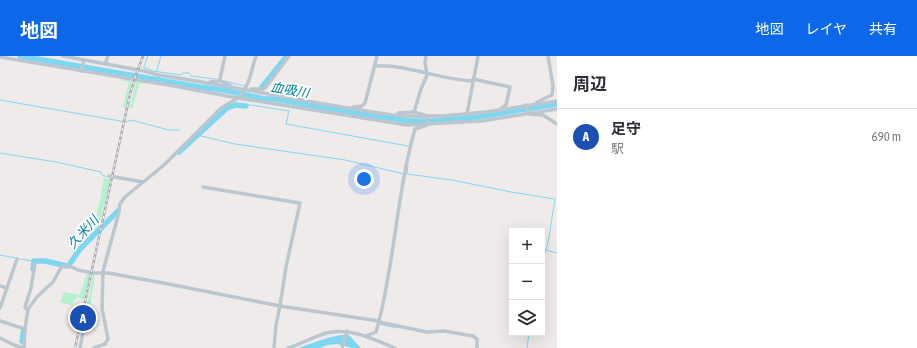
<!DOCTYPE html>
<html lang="ja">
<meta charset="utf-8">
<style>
body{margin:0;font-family:"Asap Condensed","Noto Sans JP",sans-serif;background:#f7f7f7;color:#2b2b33}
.controls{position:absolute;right:12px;bottom:12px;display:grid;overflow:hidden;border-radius:0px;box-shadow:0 4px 16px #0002}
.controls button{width:36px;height:36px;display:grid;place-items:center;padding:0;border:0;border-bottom:1px solid #e1e1e2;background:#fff;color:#2b2b33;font:20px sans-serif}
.you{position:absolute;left:364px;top:123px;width:14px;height:14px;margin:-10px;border:3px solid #fff;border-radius:50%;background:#1a73e8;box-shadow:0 0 0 6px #1a73e833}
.badge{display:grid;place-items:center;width:26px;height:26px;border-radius:50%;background:#0c68e8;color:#fff;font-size:13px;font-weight:700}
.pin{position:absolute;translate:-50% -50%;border:2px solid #fff;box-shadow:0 1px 4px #0006}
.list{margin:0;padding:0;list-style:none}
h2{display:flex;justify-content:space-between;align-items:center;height:52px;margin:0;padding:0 16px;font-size:17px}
h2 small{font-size:13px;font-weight:400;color:#7c7c81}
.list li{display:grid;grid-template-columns:26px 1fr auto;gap:12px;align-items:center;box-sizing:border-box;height:56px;padding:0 16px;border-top:1px solid #e1e1e2}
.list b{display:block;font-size:15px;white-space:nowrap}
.list p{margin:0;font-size:13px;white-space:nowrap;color:#7c7c81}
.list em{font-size:13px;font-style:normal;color:#7c7c81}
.icon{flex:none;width:22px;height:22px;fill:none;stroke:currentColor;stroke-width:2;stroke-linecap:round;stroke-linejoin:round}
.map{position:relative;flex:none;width:557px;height:292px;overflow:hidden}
header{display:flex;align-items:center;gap:24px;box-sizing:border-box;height:56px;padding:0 20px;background:#0c68e8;color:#fff}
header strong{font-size:19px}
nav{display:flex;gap:22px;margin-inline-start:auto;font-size:14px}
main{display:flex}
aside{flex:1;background:#fff}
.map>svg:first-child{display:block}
.green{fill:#b4f1cd}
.water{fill:#7ed7f1}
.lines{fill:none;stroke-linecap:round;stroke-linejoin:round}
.stream{stroke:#7ed7f1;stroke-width:1}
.river{stroke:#7ed7f1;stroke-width:5.5}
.street{stroke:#bbc6cf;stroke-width:3.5}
.rail-casing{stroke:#adb0b7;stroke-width:2.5}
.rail{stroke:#fff;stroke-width:1;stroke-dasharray:3;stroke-linecap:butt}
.labels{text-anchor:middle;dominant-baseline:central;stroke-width:3.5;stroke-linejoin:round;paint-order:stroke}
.water-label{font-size:13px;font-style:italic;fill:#0380a5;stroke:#fff}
</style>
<header>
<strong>地図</strong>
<nav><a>地図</a><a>レイヤ</a><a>共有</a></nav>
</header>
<main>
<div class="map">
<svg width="557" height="292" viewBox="0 0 557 292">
<rect width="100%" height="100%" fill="#efebeb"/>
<g class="green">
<path d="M124,23l8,2 -6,25 2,1 2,-1 6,-24 13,1 -10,1 -7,25 -9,-2 6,-25 -9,-2z"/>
<path d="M104,122l4,1 3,-1 -12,46 -6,10 3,-11 2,-16 1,-1z"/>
<path d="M87,217l3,1 -6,26 -6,-3 -5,5v4l-13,-4 4,-10 15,3v2z"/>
<path d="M93,218h2l-5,34 2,7v10l-3,6h-2l3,-13 -5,-2z"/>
</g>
<path class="water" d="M341,279h8l12,13h-9l-15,-4 -9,1 -8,3h-22l29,-10z"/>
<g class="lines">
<g class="stream">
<path d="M144,10l4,-10"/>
<path d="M143,11l10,4 28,4 2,-2h6l2,3 24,3"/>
<path d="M157,14l4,-14"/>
<path d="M141,21v-1"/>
<path d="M224,25l21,5"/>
<path d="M0,44l126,22 5,-2 38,10h10"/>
<path d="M242,49h9l38,6 -3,13 122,22"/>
<path d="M197,79l38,9 110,16 59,14"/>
<path d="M0,97l56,9 45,10 1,3 5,2"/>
<path d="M407,117l1,-7"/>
<path d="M407,118l45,6 59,12 44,7 -7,44 -6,19"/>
<path d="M546,194l11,3"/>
<path d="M0,199l16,3"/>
<path d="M19,203l15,2"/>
<path d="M379,268l18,4"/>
<path d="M527,292l2,-15"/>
</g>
<g class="river">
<path d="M20,0l179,31 25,3 40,9h11l85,15 50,7h24l44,-4 79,-13"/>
<path d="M262,31l25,-31"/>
<path d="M179,96l48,-44 9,-3 10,1"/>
<path d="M33,213l1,-8h11l22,5 2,-1 11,-16 38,-38"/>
<path d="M22,285l2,-11"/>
</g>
<g class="street">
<path d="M63,0l81,15 14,4c62,9 122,22 184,32 26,4 57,11 84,9"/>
<path d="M0,1l174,29 64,12 169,27 75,-4 75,-12"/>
<path d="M105,8l3,-8"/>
<path d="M375,10c33,-2 65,14 98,15"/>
<path d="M81,15l3,-11"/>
<path d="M473,23l37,8 -4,18 -7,5"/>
<path d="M219,24l12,6"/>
<path d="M210,26l8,-1 2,-2 5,-23"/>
<path d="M251,33h12l3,-2 23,-31"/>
<path d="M537,46l15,-7 1,-9 -5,-30"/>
<path d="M526,49l3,9 14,1 14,9"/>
<path d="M353,51l9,-1 3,-3 12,-47"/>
<path d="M414,56l7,-23 6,-14 -2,-13 1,-6"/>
<path d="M398,57l16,-1 13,4h16l43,-4 71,-11"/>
<path d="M467,58l11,-58"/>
<path d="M109,120l34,6"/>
<path d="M203,131l97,16 -14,64 -6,39 -4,19 -2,23"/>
<path d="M0,230l7,2"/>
<path d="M0,252l17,-49"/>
<path d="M28,255l-3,-4 6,-19 4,-25"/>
<path d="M0,265l25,8"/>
<path d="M379,266l48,10 17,-1 29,5 4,3v9"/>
<path d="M366,280l10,-4 3,-11c16,-63 18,-129 36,-192l12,-4v-9"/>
<path d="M0,282l14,7 10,3"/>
<path d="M24,292l1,-19 3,-20 9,-12 16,-15 9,-16 10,1 6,3 16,3h14l50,9 122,24 99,15"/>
<path d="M80,292l4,-21"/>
<path d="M94,292l11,-4 3,-5 -6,-31 1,-37 15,-55 2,-12 5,-7 39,-32 56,-56c5,-4 16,-9 19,-12 11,-11 12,-27 17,-41"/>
<path d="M288,292c13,-4 25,-11 38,-15 24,-6 47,6 69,15"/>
<path d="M342,292l5,-17"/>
</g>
<g class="rail-casing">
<path id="rail" d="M75,292l55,-254 7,-22 6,-16"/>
</g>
<use href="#rail" class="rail"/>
</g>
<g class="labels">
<g class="water-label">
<text transform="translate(290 34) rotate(10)">血吸川</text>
<text transform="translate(83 176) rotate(-48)">久米川</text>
</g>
</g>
</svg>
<div class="controls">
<button>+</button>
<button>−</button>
<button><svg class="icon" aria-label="layers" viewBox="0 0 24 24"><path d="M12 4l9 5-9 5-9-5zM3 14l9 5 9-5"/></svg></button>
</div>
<div class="you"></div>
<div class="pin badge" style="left:83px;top:262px;background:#1a4fb4">A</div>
</div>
<aside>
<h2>周辺<small></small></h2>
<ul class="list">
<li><span class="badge" style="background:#1a4fb4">A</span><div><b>足守</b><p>駅</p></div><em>690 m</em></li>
</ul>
</aside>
</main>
